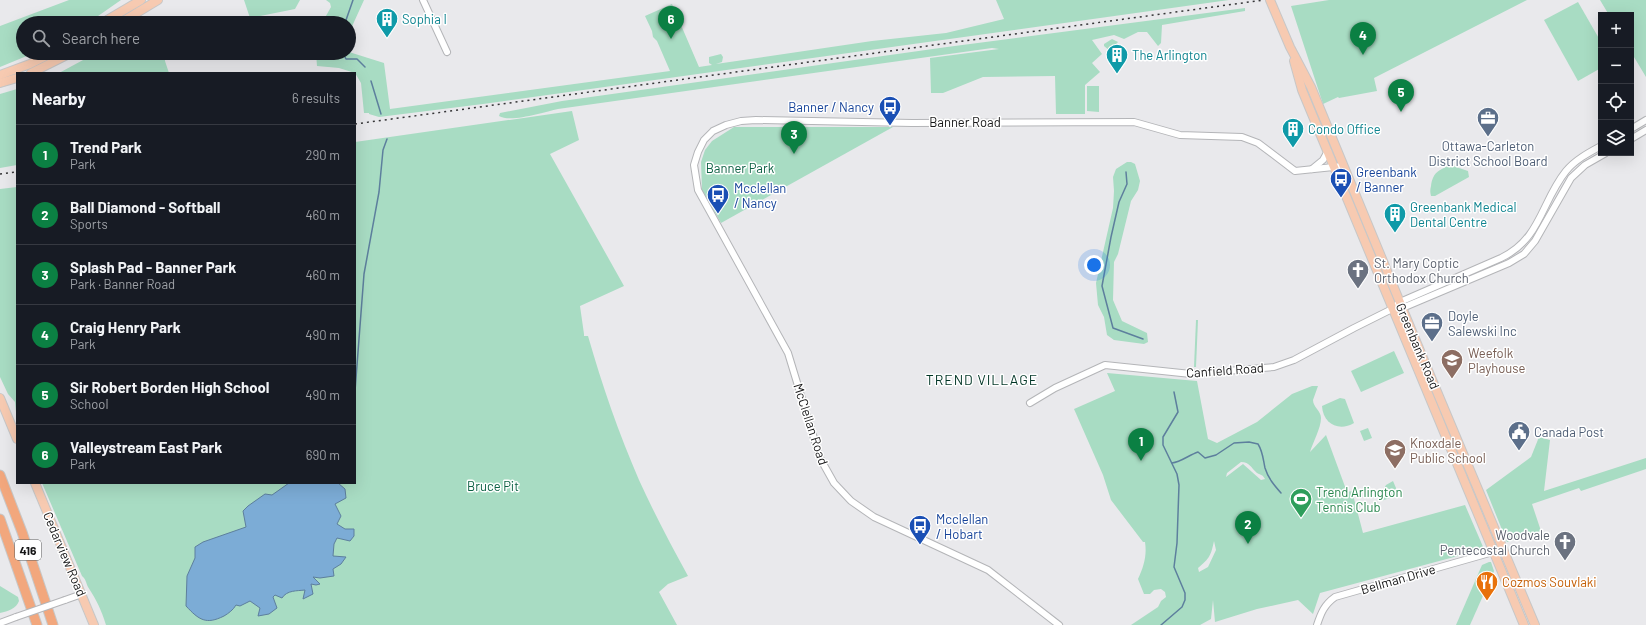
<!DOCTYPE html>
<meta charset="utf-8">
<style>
body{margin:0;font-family:Barlow,sans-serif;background:#20242c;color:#f1f3f6}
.controls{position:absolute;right:12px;top:12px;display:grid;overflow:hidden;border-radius:0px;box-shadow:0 4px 16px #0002}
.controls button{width:36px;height:36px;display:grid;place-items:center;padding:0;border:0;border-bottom:1px solid #363941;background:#171b24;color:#f1f3f6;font:20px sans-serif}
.you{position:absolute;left:1094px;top:265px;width:14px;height:14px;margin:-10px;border:3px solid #fff;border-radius:50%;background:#1a73e8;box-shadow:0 0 0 6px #1a73e833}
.badge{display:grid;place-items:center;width:26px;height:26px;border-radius:50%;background:#0b8043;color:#fff;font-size:13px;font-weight:700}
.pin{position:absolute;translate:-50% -33px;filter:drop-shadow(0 1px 2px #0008)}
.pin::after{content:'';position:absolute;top:21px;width:14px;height:12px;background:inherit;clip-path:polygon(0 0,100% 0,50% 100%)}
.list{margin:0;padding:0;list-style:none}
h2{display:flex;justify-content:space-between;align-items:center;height:52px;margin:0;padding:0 16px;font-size:17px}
h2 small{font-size:13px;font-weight:400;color:#9ea1a6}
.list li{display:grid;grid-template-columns:26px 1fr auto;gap:12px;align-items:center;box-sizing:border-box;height:60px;padding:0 16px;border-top:1px solid #363941}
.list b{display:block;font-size:15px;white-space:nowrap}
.list p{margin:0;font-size:13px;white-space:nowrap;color:#9ea1a6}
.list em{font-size:13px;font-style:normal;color:#9ea1a6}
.icon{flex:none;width:22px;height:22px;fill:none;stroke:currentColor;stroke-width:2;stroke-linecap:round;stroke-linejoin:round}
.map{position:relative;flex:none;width:1646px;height:625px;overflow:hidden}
.search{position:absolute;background:#171b24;box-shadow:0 4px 16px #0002;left:16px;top:16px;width:340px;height:44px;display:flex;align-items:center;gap:10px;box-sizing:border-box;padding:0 14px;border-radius:22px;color:#9ea1a6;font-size:15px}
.panel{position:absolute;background:#171b24;box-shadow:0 4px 16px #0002;left:16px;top:72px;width:340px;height:412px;border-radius:0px}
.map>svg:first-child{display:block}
.green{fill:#a8dcc3;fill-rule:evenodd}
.water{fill:#7cacd6;stroke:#5d7f9d}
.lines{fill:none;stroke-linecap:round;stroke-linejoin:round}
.stream{stroke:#5d7f9d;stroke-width:1.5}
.minor-casing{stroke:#b4b5b8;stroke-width:8}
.major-casing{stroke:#c7c7c7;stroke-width:10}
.highway-casing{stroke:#c7c7c7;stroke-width:11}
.minor{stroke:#fff;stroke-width:6}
.major{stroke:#f7cab1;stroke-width:8}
.highway{stroke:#f2a77d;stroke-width:9}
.rail{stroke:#353537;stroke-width:1.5;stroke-dasharray:2 4;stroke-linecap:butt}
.minor-bridge-casing{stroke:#b4b5b8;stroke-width:8;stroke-linecap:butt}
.minor-bridge{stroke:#fff;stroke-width:6}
.labels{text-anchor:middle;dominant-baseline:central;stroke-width:3;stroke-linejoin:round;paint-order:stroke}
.shield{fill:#fff;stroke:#5c5c5d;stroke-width:1}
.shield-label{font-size:12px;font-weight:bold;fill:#161617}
.culture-label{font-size:13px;fill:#0d838f;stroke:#fff;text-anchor:start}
.transit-label{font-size:13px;fill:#164399;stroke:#fff;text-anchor:start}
.street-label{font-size:13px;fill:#161617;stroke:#fff}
.service-label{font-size:13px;fill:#4e5e75;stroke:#fff;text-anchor:start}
.park-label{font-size:13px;fill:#0d6144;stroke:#fff}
.worship-label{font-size:13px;fill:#5b616d;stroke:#fff;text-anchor:start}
.education-label{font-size:13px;fill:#785e54;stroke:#fff;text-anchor:start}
.leisure-label{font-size:13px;fill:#27864d;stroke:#fff;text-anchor:start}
.food-label{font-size:13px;fill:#c56008;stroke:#fff;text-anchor:start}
.neighbourhood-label{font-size:14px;letter-spacing:1px;fill:#013525;stroke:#fff}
</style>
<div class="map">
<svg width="1646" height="625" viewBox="0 0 1646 625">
<rect width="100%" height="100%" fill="#e9e9ec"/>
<g class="green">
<path d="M69,0h52l-33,23h-65v30h11l-34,14v-41z"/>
<path d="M244,0h56l-5,9 -45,9z"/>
<path d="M326,0h38l-15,33v-10h-27l9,-16 -1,-4z"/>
<path d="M996,0h233l-746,104 -104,13 -10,-3v-1h-5l-3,-30 -6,-10 -16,-5 -22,-2 -1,-13h33v-1l35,11 6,46 280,-38 -13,-30 -4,-4 -1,-6 -7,-15 27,-12 27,63 13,-2 -3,-2v-6l12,-3 2,3 -1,5 -6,2 156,-23 74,-8 58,-14z"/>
<path d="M1329,0h198l-153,78 3,13 -38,7 -1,-1 -15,7 -32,-98z"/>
<path d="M1600,0h46v77l-15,-25v-37h-22z"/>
<path d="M1578,2l23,40v26l-23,13 -34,-61z"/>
<path d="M1245,8v3l-83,14 -1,18 -3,3 -11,-14h-9l-14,7 -10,-4 -22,5 10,14 -10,9 8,9 -15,13v29h-29l-1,-38 -72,1 -40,16h-12l-1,-35 69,-9 -7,-1 -434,61c-14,3 -47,14 -59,7l1,-3 62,-12 385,-54z"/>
<path d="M1112,39l6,3 -8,9 -6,-5v-2z"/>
<path d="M96,53h69v8l4,12h-110z"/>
<path d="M1087,86h12v26l-12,-1z"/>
<path d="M17,89v76l-17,3v-74z"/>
<path d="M572,111l7,29 -29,14 74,132 -44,20 4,28v2h4c14,49 31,98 51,144 15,33 32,65 49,96l-20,8 -9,8 18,33h-571c-5,-16 -9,-24 -18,-38 -2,-4 -2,-8 -6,-11l-40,-93h313v-341z"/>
<path d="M734,127h159l-172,96 -19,-33 -1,-28 4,-12 7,-9z"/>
<path d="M1127,162h4l4,2 5,17 -2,9 -7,11 -13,53 -4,8 -1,38 9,21 25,12 1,9 -4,2 -30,-4 -7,-5 -3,-18 -6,-12 -2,-22 17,-75 1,-17 -1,-14 3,-8z"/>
<path d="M1450,165l18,6 1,6 -34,19h-4c-1,-4 -1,-6 0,-10 2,-14 7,-15 19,-21z"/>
<path d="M17,187v235l-2,-20 -7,-8 -8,-17v-188z"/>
<path d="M1196,320h2l-2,47h-2z"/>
<path d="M1394,351l10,22 -43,19 -10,-21z"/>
<path d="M1107,373l90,8 11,58 9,4 40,-21 35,-28 20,-8h6l-5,14c0,7 8,11 8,18 0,10 -8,24 -11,34l16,-17 21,57 5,-1 11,42 102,-28 19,44 -164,44 -7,21 -15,-14 -41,9 -42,13 -2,-22 -2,19 -11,6h-69l27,-18 3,-6 5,-4 -1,-5 -4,-3 -7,1 -4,4h-6l-6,-15c6,-13 9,-24 7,-37h-2l-32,-42 -8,-25 -29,-66 41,-18zM1241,462c9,0 10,6 16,11 4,2 6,2 8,6l-4,1 -18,-16 -17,13 1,-4zM1214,541l2,9 -8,17 -9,5 -1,-4c12,-10 13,-13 16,-27z"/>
<path d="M1340,398l5,1 9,24c-15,9 -31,1 -32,-17z"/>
<path d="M1368,428l4,10 -8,3 -4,-10z"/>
<path d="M1539,437l11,3 -6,51 102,-33v11l-65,22 -2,-3 -47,16 9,27 -34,11 -21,-52 45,-33z"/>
<path d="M1393,481l6,14 -18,6 -2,-3 7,-13z"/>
<path d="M1489,562h2l3,9 -24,54h-14l26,-60z"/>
<path d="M0,586l18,11 1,4c-3,8 -11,10 -19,12z"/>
</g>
<path class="water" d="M289,483h49l7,6 1,9 -11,6 6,12 -4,8 8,5h9v7l-4,5 -13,-3 -3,6 -1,12 13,1 -5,7 -8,5 1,7 -14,2 -7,-1 7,7 -4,1 -5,-1 2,10 -10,5 2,-9c-8,1 -18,0 -23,8l-7,-3 -2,2 4,11 -8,6 -11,2 2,-8 -10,-7 -10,5 -4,-1c-3,5 -7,8 -12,11 -18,9 -25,4 -38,-10l1,-30 8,-18v-11l8,-5 43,-15 -3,-16 5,-5 17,-12 7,1z"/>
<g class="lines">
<g class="stream">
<path d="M345,23l8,-23"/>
<path d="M343,53l3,6h11l8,8"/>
<path d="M371,81l10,33"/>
<path d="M1126,172l1,12 -8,18 -8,35 -9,49 11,42 30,11"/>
<path d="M355,391l9,-117 15,-82 4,-42 4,-11"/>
<path d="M1172,463c9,-1 17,-8 26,-11l7,6 11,-3 18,-12 15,-1 9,2c5,8 5,15 7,24 3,10 9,17 16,25"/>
<path d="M1161,625l21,-18 3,-7v-7l-11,-26 3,-24 2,-58 -2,-11 -14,-29v-8l15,-25 -4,-20"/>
</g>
<g class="minor-casing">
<g id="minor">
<path d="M423,0l24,52"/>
<path d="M1631,129l15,-9"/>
<path d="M1631,139l15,-9"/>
<path d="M1312,169l11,-9 5,-9"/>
<path d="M1400,309l109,-46 15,-9 11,-13 36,-63 14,-13 21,-12"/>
<path d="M1030,403l25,-15 50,-23 86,9 83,-7 20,-7 60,-32 38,-19 8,-7 101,-44c40,-19 40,-56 65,-87 9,-11 22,-18 35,-25"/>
<path d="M65,600l17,-6"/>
<path d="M0,623l16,-6"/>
<path d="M1059,625l-71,-55 -114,-53 -23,-16 -17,-18 -14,-25 -32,-105 -90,-163 -4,-25 4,-13 6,-12 9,-9 13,-6 15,-4 15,-1 156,3 222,-1 46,13 62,2 16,6 37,28 48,-5"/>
<path d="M1317,625c4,-12 7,-20 18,-28l158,-45"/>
</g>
</g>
<g class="major-casing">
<g id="major">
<path d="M1270,0l20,47 21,40 119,288 105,250"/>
<path d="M102,23l39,-23"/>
<path d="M120,23l38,-23"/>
<path d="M1294,61l8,29 222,535"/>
<path d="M31,73l40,-20"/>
<path d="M0,75l30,-11 22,-11"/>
<path d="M0,83l17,-5"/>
<path d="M0,398l17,41"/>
<path d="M35,483l59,142"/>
</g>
</g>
<g class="highway-casing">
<g id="highway">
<path d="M0,475l22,57 31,93"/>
<path d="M0,519l37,106"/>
</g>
</g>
<use href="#minor" class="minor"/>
<use href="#major" class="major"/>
<use href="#highway" class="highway"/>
<g class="rail">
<path d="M355,124l909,-124"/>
<path d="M0,174l17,-2"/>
</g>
<g class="minor-bridge-casing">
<path id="minor-bridge" d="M16,617l49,-17"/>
</g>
<use href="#minor-bridge" class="minor-bridge"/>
</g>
<defs>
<g id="building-pin" transform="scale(1.15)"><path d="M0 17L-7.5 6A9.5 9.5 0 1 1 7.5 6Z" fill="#0f9aa8" stroke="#fff"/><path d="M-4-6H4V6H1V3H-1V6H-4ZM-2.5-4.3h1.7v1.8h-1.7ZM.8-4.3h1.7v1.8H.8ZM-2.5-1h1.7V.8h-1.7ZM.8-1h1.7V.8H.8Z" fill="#fff"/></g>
<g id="bus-pin" transform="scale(1.15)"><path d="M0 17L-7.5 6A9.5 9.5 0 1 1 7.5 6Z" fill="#1a4fb4" stroke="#fff"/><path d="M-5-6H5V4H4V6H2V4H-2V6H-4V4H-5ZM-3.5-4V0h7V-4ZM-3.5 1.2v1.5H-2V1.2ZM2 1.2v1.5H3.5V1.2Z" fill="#fff"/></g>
<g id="office-pin" transform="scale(1.15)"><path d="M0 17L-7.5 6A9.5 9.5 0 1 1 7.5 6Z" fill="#5c6f8a" stroke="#fff"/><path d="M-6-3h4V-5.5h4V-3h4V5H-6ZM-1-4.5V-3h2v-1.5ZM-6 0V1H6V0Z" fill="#fff"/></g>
<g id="church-pin" transform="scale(1.15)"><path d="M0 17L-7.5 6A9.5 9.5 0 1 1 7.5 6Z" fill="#6b7280" stroke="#fff"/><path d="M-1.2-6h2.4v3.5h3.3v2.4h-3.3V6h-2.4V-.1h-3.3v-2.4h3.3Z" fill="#fff"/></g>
<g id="school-pin" transform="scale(1.15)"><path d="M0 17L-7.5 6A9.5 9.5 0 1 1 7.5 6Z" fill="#8d6e63" stroke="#fff"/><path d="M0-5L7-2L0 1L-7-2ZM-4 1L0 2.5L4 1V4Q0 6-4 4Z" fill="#fff"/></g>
<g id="civic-pin" transform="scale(1.15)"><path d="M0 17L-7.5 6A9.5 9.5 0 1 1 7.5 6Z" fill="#5c6f8a" stroke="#fff"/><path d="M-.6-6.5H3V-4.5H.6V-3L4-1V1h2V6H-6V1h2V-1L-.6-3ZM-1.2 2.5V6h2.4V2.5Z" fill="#fff"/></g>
<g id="stadium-pin" transform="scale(1.15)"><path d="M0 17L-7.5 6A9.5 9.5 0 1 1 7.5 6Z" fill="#2e9e5b" stroke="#fff"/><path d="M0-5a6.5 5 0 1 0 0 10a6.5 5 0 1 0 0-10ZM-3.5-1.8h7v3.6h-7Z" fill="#fff"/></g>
<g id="restaurant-pin" transform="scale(1.15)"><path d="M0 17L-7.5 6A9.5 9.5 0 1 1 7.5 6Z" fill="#e8710a" stroke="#fff"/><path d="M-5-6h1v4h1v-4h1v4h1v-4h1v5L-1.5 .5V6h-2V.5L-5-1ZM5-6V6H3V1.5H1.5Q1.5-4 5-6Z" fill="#fff"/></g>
</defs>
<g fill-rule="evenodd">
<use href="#building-pin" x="387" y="19"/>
<use href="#building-pin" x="1117" y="55"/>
<use href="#bus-pin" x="890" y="107"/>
<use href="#office-pin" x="1488" y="118"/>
<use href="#building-pin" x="1293" y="129"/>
<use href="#bus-pin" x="1341" y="179"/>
<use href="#bus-pin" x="718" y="195"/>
<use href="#building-pin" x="1395" y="214"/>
<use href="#church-pin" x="1358" y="270"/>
<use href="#office-pin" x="1432" y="323"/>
<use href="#school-pin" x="1452" y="360"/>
<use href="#civic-pin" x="1519" y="432"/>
<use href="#school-pin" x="1395" y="450"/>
<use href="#stadium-pin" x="1301" y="499"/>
<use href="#bus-pin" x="920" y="526"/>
<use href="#church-pin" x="1565" y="542"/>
<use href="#restaurant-pin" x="1487" y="582"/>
</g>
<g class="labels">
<rect class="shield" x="15" y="540" width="26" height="20" rx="3"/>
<g class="shield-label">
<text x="28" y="550">416</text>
</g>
<g class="culture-label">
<text x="402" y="19">Sophia I</text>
<text x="1132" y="55">The Arlington</text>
<text x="1308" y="129">Condo Office</text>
<text x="1410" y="207">Greenbank Medical<tspan x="1410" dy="15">Dental Centre</tspan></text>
</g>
<g class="transit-label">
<text x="874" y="107" text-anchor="end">Banner / Nancy</text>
<text x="1356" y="172">Greenbank<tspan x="1356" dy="15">/ Banner</tspan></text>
<text x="734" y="188">Mcclellan<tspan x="734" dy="15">/ Nancy</tspan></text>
<text x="936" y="519">Mcclellan<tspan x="936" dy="15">/ Hobart</tspan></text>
</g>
<g class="street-label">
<text x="965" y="122">Banner Road</text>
<text transform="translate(1418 346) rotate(67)">Greenbank Road</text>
<text transform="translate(1225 370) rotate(-4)">Canfield Road</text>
<text transform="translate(811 424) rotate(72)">McClellan Road</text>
<text transform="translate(65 554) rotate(67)">Cedarview Road</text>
<text transform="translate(1398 579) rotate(-16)">Bellman Drive</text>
</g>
<g class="service-label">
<text x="1488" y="146" text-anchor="middle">Ottawa-Carleton<tspan x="1488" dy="15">District School Board</tspan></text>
<text x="1448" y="316">Doyle<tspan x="1448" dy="15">Salewski Inc</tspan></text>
<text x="1534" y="432">Canada Post</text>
</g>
<g class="park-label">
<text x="740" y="168">Banner Park</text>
<text x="493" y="486">Bruce Pit</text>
</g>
<g class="worship-label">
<text x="1374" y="263">St. Mary Coptic<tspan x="1374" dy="15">Orthodox Church</tspan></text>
<text x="1550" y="535" text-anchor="end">Woodvale<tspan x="1550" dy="15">Pentecostal Church</tspan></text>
</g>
<g class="education-label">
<text x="1468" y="353">Weefolk<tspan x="1468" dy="15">Playhouse</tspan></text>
<text x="1410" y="443">Knoxdale<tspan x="1410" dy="15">Public School</tspan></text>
</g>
<g class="leisure-label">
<text x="1316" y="492">Trend Arlington<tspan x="1316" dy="15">Tennis Club</tspan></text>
</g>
<g class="food-label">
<text x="1502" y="582">Cozmos Souvlaki</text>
</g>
<g class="neighbourhood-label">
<text x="982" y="379">TREND VILLAGE</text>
</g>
</g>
</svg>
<div class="controls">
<button>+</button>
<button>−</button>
<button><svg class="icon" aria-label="locate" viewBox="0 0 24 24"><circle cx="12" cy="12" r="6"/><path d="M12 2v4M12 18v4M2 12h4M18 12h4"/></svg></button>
<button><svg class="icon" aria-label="layers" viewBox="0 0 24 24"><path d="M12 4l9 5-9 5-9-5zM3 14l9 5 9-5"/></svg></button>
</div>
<div class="you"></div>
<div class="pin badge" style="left:1141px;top:461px">1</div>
<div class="pin badge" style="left:1248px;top:544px">2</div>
<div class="pin badge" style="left:794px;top:154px">3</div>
<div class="pin badge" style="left:1363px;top:55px">4</div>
<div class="pin badge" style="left:1401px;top:112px">5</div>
<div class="pin badge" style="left:671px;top:39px">6</div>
<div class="search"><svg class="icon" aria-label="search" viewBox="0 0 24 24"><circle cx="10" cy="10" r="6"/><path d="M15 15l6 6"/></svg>Search here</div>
<section class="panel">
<h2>Nearby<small>6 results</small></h2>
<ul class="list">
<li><span class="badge">1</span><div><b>Trend Park</b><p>Park</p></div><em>290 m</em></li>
<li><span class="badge">2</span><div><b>Ball Diamond - Softball</b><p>Sports</p></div><em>460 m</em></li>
<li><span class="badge">3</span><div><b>Splash Pad - Banner Park</b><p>Park · Banner Road</p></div><em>460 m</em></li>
<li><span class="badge">4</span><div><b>Craig Henry Park</b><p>Park</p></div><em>490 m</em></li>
<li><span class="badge">5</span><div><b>Sir Robert Borden High School</b><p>School</p></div><em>490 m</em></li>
<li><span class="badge">6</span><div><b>Valleystream East Park</b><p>Park</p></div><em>690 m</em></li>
</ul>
</section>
</div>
